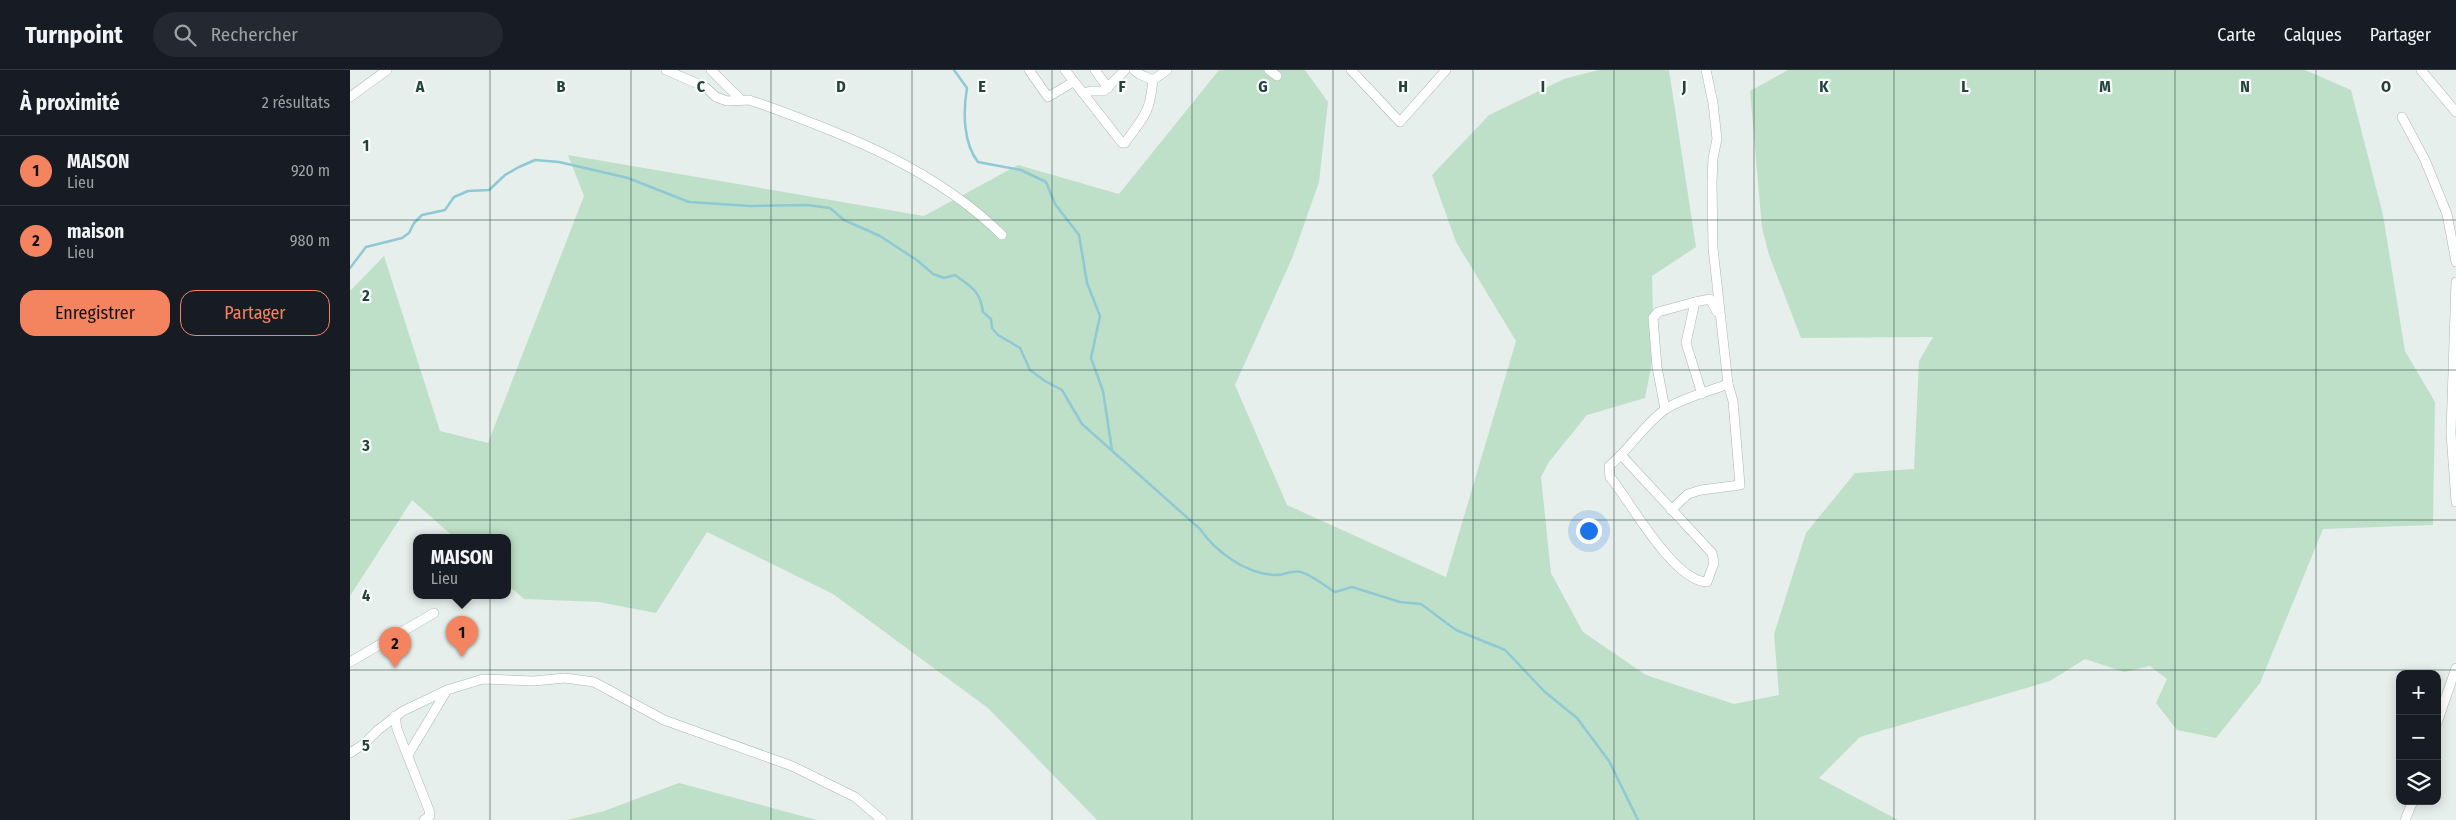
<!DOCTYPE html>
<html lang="fr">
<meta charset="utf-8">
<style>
body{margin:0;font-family:"Fira Sans Condensed",sans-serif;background:#242831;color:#f1f3f6}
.controls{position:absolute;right:15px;bottom:15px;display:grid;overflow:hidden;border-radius:10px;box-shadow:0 2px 12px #0003}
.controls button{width:45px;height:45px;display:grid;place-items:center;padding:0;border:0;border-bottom:1px solid #363941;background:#171b24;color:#f1f3f6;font:25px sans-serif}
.you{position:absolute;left:1238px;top:460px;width:18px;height:18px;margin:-12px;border:4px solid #fff;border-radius:50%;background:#1a73e8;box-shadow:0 0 0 8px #1a73e833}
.badge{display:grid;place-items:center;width:32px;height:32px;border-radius:50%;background:#f4845f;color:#111;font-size:16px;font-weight:700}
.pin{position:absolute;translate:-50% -41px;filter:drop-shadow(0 1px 2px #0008)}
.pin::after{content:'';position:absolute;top:26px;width:18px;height:15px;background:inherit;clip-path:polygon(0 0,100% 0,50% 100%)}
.popup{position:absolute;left:63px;top:464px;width:98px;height:65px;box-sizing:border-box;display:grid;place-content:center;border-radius:10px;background:#171b24;filter:drop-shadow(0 1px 4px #0005);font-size:16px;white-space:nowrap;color:#9ea1a6}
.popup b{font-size:19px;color:#f1f3f6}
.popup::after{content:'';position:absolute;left:50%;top:100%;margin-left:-10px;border:10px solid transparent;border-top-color:#171b24}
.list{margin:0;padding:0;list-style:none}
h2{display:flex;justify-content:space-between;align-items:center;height:65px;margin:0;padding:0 20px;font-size:21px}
h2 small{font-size:16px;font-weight:400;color:#9ea1a6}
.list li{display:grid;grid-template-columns:32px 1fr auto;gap:15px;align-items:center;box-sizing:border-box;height:70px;padding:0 20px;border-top:1px solid #363941}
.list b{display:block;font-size:19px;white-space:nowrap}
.list p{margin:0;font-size:16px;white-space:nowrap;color:#9ea1a6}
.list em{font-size:16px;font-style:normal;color:#9ea1a6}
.actions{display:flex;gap:10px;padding:15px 20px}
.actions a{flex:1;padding:11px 0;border:1px solid #f4845f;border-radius:15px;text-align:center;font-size:18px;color:#f4845f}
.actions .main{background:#f4845f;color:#111}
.icon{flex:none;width:28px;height:28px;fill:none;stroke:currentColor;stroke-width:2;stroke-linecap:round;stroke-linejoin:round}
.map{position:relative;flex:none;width:2106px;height:750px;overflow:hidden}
header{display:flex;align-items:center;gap:30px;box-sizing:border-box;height:70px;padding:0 25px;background:#171b24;border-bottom:1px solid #363941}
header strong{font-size:24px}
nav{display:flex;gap:28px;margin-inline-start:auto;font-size:18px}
.search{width:350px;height:45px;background:#242831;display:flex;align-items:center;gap:12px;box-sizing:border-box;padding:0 18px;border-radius:28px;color:#9ea1a6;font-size:19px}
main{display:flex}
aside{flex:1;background:#171b24}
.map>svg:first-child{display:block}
.green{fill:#bfe0c8}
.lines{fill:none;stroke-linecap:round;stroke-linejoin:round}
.stream{stroke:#8ec9d4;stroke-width:2.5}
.street-casing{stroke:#a8b8b2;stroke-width:10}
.street{stroke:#fff;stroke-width:9}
.grid{fill:none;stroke:#24423a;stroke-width:1;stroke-opacity:0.55}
.grid-label{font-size:16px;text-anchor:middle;font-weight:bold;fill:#24423a;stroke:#f7fbf9;stroke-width:4.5;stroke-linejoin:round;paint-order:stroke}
</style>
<header>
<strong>Turnpoint</strong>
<div class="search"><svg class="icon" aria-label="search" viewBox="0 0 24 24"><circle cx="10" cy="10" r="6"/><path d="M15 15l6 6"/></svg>Rechercher</div>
<nav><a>Carte</a><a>Calques</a><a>Partager</a></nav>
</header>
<main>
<aside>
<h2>À proximité<small>2 résultats</small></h2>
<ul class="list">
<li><span class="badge">1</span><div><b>MAISON</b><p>Lieu</p></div><em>920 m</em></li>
<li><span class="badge">2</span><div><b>maison</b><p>Lieu</p></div><em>980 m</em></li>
</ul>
<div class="actions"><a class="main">Enregistrer</a><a>Partager</a></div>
</aside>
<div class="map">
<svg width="2106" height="750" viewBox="0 0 2106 750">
<rect width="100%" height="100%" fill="#e6efeb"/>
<g class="green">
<path d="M869,0h86l23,32 -9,80 -26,74 -58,129 52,120 159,72 70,-236 -60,-99 -24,-67 57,-60 75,-36 34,-9h71l27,177 -44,29 2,76 -9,46 -58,17 -38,47 -8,15 10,96 32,59 63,43 88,29 45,-9 -5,-61 32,-101 49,-60 59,-4 5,-108 14,-24 -132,1 -32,-83 -7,-27 -12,-137 38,-21h517l46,20 32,125 22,136 30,51 -2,123 -110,4 -63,154 -44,55 -39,-8 -21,-27 11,-24 -17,-13 -26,6 -39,-13 -35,22 -190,56 -41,41 79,42h-801l-109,-112 -155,-114 -126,-62 -51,81 -57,-11 -75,-3 -17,-15v-46h-52l-43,-38 -62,96v-305l34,-35 56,175 48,12 96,-247 -16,-41 356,61 94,-51 101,29z"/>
<path d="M329,713l138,37h-250l37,-9z"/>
</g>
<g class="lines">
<g class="stream">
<path d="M604,0l13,18c-4,23 -4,55 11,74l43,8 25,12 9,22 24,31 8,48 13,33 -9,42 12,33 9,59"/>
<path d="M0,198l16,-21 36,-9 7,-5 5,-10 8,-8 23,-5 9,-13 14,-6 21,-1 16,-15 14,-8 16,-7 24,2 69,16 61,24 62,4 56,-1 23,3 14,12 36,16 38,25 15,13 11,4 11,-3c16,12 25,15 28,37l8,7 1,9 6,7 22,13 10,22 15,11 17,9 20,34 118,105c16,23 46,45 75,46 9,1 16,-6 26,-3 11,3 24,14 34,20l17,-5 48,15 21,2 35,26 49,20 40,42 32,26 32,43 29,59"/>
</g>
<g class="street-casing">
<g id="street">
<path d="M316,0l39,17 11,10 11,4 22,-1 15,5c86,31 172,65 238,130"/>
<path d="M361,0l30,30"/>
<path d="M679,0l19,27 25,-15"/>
<path d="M715,0l57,73h3c8,-13 20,-24 24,-39 2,-7 3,-16 4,-24"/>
<path d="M745,0l13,18"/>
<path d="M784,0l5,4 14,6 14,-10"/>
<path d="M919,0l8,6"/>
<path d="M1001,0l49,52 46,-52"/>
<path d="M2071,0l35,42"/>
<path d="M734,24l6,-3h14l21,-21"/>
<path d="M0,27l37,-27"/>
<path d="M2052,47l23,43 22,54 9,48"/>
<path d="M2106,212l-5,151 5,69"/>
<path d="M1352,324l-16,-51 9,-41 15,-3 7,13"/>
<path d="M1315,339l-8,-42 -4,-49 5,-6 37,-10"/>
<path d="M1272,386l90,97 2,10 -7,19c-34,-1 -77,-81 -97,-105l-1,-11c20,-16 33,-39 54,-55 14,-11 47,-20 65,-27"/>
<path d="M1321,440l17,-16 13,-4 39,-5 -7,-84 -5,-17 -15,-136 -1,-65 1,-25 4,-19 -4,-36 -7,-33"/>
<path d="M0,592l84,-49"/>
<path d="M45,646l2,13 32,81 1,6 -6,4"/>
<path d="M2087,653l19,-55"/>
<path d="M0,683l14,-9 14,-14 25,-19 44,-21 36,-11 51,2 31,-3 29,4 70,38 128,46 63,31 27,23"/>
<path d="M58,685l39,-65"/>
<path d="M2055,750l8,-19"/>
</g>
</g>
<use href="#street" class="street"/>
</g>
<path class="grid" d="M140,0v750M281,0v750M421,0v750M562,0v750M702,0v750M842,0v750M983,0v750M1123,0v750M1264,0v750M1404,0v750M1544,0v750M1685,0v750M1825,0v750M1966,0v750M0,150h2106M0,300h2106M0,450h2106M0,600h2106"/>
<g class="grid-label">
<text x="70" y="22">A</text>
<text x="211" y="22">B</text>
<text x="351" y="22">C</text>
<text x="491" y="22">D</text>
<text x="632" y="22">E</text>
<text x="772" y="22">F</text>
<text x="913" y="22">G</text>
<text x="1053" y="22">H</text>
<text x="1193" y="22">I</text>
<text x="1334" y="22">J</text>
<text x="1474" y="22">K</text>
<text x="1615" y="22">L</text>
<text x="1755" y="22">M</text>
<text x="1895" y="22">N</text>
<text x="2036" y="22">O</text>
<text x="16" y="81">1</text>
<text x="16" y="231">2</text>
<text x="16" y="381">3</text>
<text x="16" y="531">4</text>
<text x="16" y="681">5</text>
</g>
</svg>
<div class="controls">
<button>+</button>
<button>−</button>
<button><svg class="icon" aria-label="layers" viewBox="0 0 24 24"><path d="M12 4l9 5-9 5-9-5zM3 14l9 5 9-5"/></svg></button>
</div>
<div class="you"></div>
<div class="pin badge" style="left:112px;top:587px">1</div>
<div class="popup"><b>MAISON</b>Lieu</div>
<div class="pin badge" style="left:45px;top:598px">2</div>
</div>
</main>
